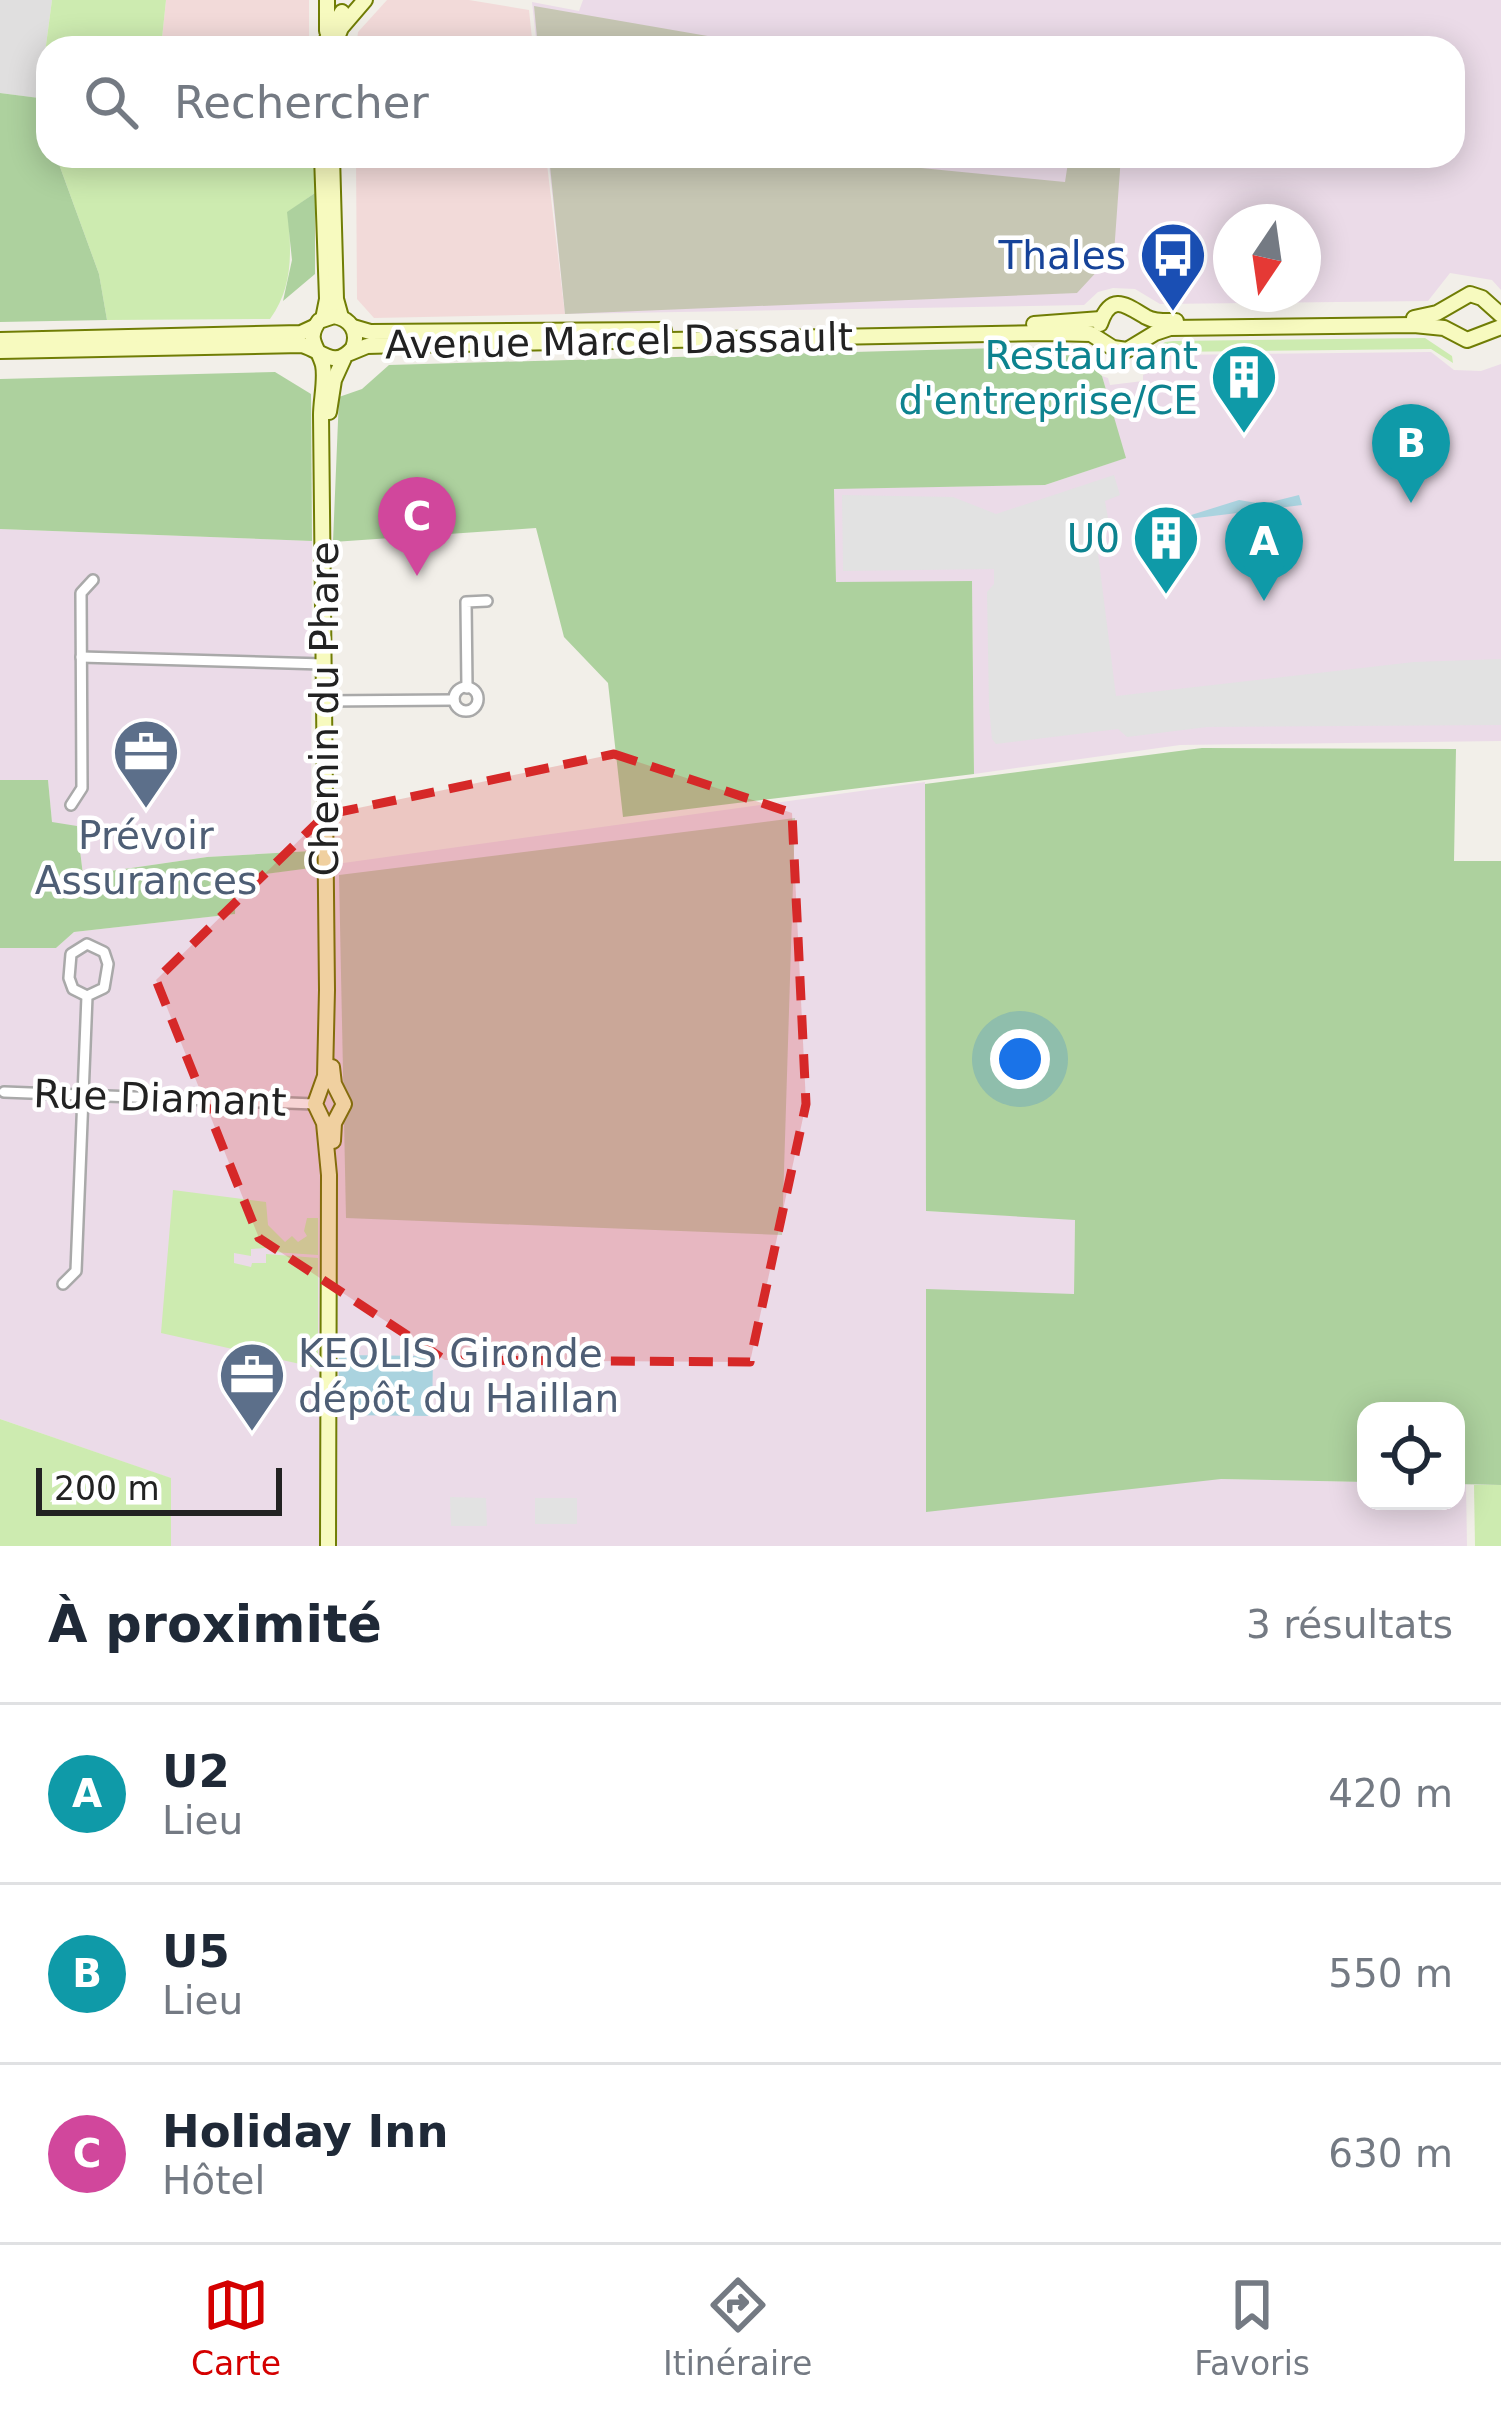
<!DOCTYPE html>
<html lang="fr">
<meta charset="utf-8">
<style>
body{margin:0;font-family:"DejaVu Sans",sans-serif;background:#f6f6f7;color:#1f2937}
.controls{position:absolute;right:36px;bottom:36px;display:grid;overflow:hidden;border-radius:24px;box-shadow:0 6px 30px #0003}
.controls button{width:108px;height:108px;display:grid;place-items:center;padding:0;border:0;border-bottom:3px solid #e0e1e3;background:#fff;color:#1f2937;font:60px sans-serif}
.compass{position:absolute;left:1213px;top:204px;width:108px;height:108px;border-radius:50%;background:#fff;box-shadow:0 6px 30px #0003;rotate:193deg}
.scale{position:absolute;left:36px;bottom:30px;width:246px;box-sizing:border-box;padding-left:12px;border:6px solid #222;border-top:0;font-size:33px;line-height:42px;white-space:nowrap;color:#222;-webkit-text-stroke:9px #fff;paint-order:stroke}
.you{position:absolute;left:1020px;top:1059px;width:42px;height:42px;margin:-30px;border:9px solid #fff;border-radius:50%;background:#1a73e8;box-shadow:0 0 0 18px #1a73e833}
.badge{display:grid;place-items:center;width:78px;height:78px;border-radius:50%;background:#d40000;color:#fff;font-size:39px;font-weight:700}
.pin{position:absolute;translate:-50% -99px;filter:drop-shadow(0 3px 6px #0008)}
.pin::after{content:'';position:absolute;top:63px;width:42px;height:36px;background:inherit;clip-path:polygon(0 0,100% 0,50% 100%)}
.list{margin:0;padding:0;list-style:none}
h2{display:flex;justify-content:space-between;align-items:center;height:156px;margin:0;padding:0 48px;font-size:51px}
h2 small{font-size:39px;font-weight:400;color:#747a83}
.list li{display:grid;grid-template-columns:78px 1fr auto;gap:36px;align-items:center;box-sizing:border-box;height:180px;padding:0 48px;border-top:3px solid #e0e1e3}
.list b{display:block;font-size:45px;white-space:nowrap}
.list p{margin:0;font-size:39px;white-space:nowrap;color:#747a83}
.list em{font-size:39px;font-style:normal;color:#747a83}
.icon{flex:none;width:66px;height:66px;fill:none;stroke:currentColor;stroke-width:2;stroke-linecap:round;stroke-linejoin:round}
.map{position:relative;flex:none;width:1501px;height:1546px;overflow:hidden}
.search{position:absolute;background:#fff;box-shadow:0 6px 30px #0003;left:36px;right:36px;top:36px;height:132px;display:flex;align-items:center;gap:30px;box-sizing:border-box;padding:0 42px;border-radius:36px;color:#747a83;font-size:45px}
.sheet{height:696px;background:#fff}
nav{display:flex;justify-content:space-around;align-items:center;box-sizing:border-box;height:168px;border-top:3px solid #e0e1e3;background:#fff;font-size:33px;color:#747a83}
nav a{display:grid;justify-items:center;gap:6px}
nav .on{color:#d40000}
.map>svg:first-child{display:block}
.residential{fill:#e0dfdf}
.commercial{fill:#f2dad9}
.industrial{fill:#ebdbe8;fill-rule:evenodd}
.construction{fill:#c7c7b4}
.grass{fill:#cdebb0}
.forest{fill:#add19e}
.parking{fill:#e2e2e2}
.water{fill:#aad3df}
.lines{fill:none;stroke-linecap:round;stroke-linejoin:round}
.street-casing{stroke:#a9a9a9;stroke-width:14}
.secondary-casing{stroke:#707d05;stroke-width:18}
.street{stroke:#fff;stroke-width:9}
.secondary{stroke:#f7fabf;stroke-width:14}
.marked{fill:#d62828;fill-opacity:0.2;stroke:#d62828;stroke-width:9;stroke-dasharray:24 15;stroke-linejoin:round}
.labels{text-anchor:middle;dominant-baseline:central;stroke-width:9;stroke-linejoin:round;paint-order:stroke}
.transit-label{font-size:39px;fill:#164399;stroke:#fff;text-anchor:end}
.street-label{font-size:39px;fill:#222;stroke:#fff}
.culture-label{font-size:39px;fill:#0d838f;stroke:#fff;text-anchor:end}
.service-label{font-size:39px;fill:#4e5e75;stroke:#fff}
</style>
<div class="map">
<svg width="1501" height="1546" viewBox="0 0 1501 1546">
<rect width="100%" height="100%" fill="#f2efe9"/>
<path class="residential" d="M0,0h52l-13,98 -39,-5z"/>
<g class="commercial">
<path d="M166,0h143v48h-148z"/>
<path d="M387,0h82l60,10 4,38h-177l2,-16z"/>
<path d="M356,156h190l19,158 -191,4 -17,-19z"/>
</g>
<g class="industrial">
<path d="M583,0h918v290l-9,-10 -42,-7 -22,28 -268,3 -25,-15 -22,-1 -15,4 -14,13 -519,9 -17,-158h905v-108h-916l-5,-46 47,9zM1231,222h72v72h-72z"/>
<path d="M1431,352l23,18 27,1 20,-7v377l-321,4 -206,29 -2,-192 -136,1 -2,-95 211,-3 80,-27 -23,-82 6,2 2,7 33,-4v-6l14,-6 12,-14z"/>
<path d="M0,529l312,12 -1,310 -104,6 -124,18 -6,-48 -25,-4 -4,-43h-48z"/>
<path d="M925,782l1,429 149,8 -1,75 147,185 145,3v19h90v-17h10l1,62h-1296l-1,-68 -170,-59v-471h56l18,-16 160,-18 2,-36z"/>
</g>
<g class="construction">
<path d="M534,6l243,42h-239z"/>
<path d="M549,156h372v12l144,14 4,-26h52l-7,97 -37,40 -512,21z"/>
<path d="M795,818l-13,417 -436,-17 -7,-343z"/>
</g>
<g class="grass">
<path d="M52,0h114l-5,48h-113v81l-9,-31z"/>
<path d="M56,156h257l2,37 -27,19c3,39 6,74 -18,107l-163,1 -8,-46z"/>
<path d="M1425,338l27,18 1,7 -22,-14 -263,3 -25,21 -1,-10 23,-21 8,-1z"/>
<path d="M173,1190l93,12 2,23 17,17 7,-6 6,6 9,-6 -3,-5 3,-13h11v37l-45,-3 -1,-10 -6,6 -15,1v7l-17,-3v10l17,4 1,-4h14v-9l52,4v110l-157,-35z"/>
<path d="M0,1419l171,59v68h-171z"/>
<path d="M1474,1485h27v61h-26z"/>
</g>
<g class="forest">
<path d="M0,93l39,5 9,31v27h8l43,118 8,46 -107,2z"/>
<path d="M315,193v81l-32,27 9,-41 -5,-48z"/>
<path d="M1068,346l34,30 24,82 -81,27 -211,4 2,93 136,-1 2,193 -351,43 -15,-134 -44,-46 -28,-109 -203,14 6,-145 23,-8 27,-24z"/>
<path d="M275,372l36,22 1,147 -312,-12v-150z"/>
<path d="M1202,748l254,1 -2,112h47v624l-45,-1v-73h-90v71l-145,-3 -295,33v-223l148,5 1,-74 -149,-9 -1,-427z"/>
<path d="M0,780h48l4,42 25,4 6,49 124,-18 104,-6v17l-75,10 -1,36 -161,18 -18,16h-56z"/>
</g>
<g class="parking">
<path d="M1114,475l6,20 -15,6 3,17 -13,12 21,166 298,-34 87,-3v66l-294,2 -80,10 -9,-8 -122,15 -4,-5 -3,-32 -2,-115 7,-8v-15l-151,2 -1,-76 111,2 43,17z"/>
<path d="M450,1497l36,1 1,28h-36z"/>
<rect x="535" y="1498" width="42" height="26"/>
</g>
<g class="water">
<path d="M1299,495l3,10 -130,16 67,-21 24,4z"/>
<path d="M339,1355l94,1 -1,60 -94,-1z"/>
</g>
<g class="lines">
<g class="street-casing">
<g id="street">
<path d="M81,657l242,7"/>
<circle cx="466" cy="699" r="12"/>
<path d="M467,688l-1,-86 21,-1"/>
<path d="M323,701l131,-1"/>
<path d="M71,805l11,-17 -1,-195 12,-13"/>
<path d="M4,1092l311,12"/>
<path d="M63,1284l13,-13 11,-275 17,-8 4,-24 -4,-12 -17,-8 -16,10 -2,24 4,11 14,7"/>
</g>
</g>
<g class="secondary-casing">
<g id="secondary">
<path d="M327,31v-31"/>
<path d="M322,48l20,-36"/>
<path d="M333,48l8,-20 24,-28"/>
<path d="M322,156l5,143 -4,20"/>
<path d="M332,156l4,143 5,18"/>
<path d="M1414,318l23,-5 33,-19 12,4 19,17"/>
<path d="M1034,324l67,-5"/>
<path d="M1100,324c11,-32 26,-19 46,-7 9,5 20,4 30,4"/>
<path d="M353,327l17,5 294,-2"/>
<path d="M0,340l301,-7 13,-6"/>
<path d="M0,351l302,-6c21,6 32,25 51,3 6,-16 -2,-29 -19,-32l-15,5c-14,19 -1,25 4,44 3,14 -2,35 -2,50l6,575 -2,86 -10,28 9,19 5,52 -1,371"/>
<path d="M350,353l17,-7 37,-1 645,-12 42,1 22,14 14,2 28,-17 15,-5 244,-3 30,3 23,12 34,-13"/>
<path d="M329,412l5,-32 10,-22"/>
<path d="M332,1067l2,17 10,20 -10,19 -1,18"/>
</g>
</g>
<use href="#street" class="street"/>
<use href="#secondary" class="secondary"/>
</g>
<path class="marked" d="M614,754l178,59 14,291 -56,258 -305,-2 -186,-122 -103,-258 169,-165z"/>
<defs>
<g id="bus-pin" transform="scale(3.45)"><path d="M0 17L-7.5 6A9.5 9.5 0 1 1 7.5 6Z" fill="#1a4fb4" stroke="#fff"/><path d="M-5-6H5V4H4V6H2V4H-2V6H-4V4H-5ZM-3.5-4V0h7V-4ZM-3.5 1.2v1.5H-2V1.2ZM2 1.2v1.5H3.5V1.2Z" fill="#fff"/></g>
<g id="building-pin" transform="scale(3.45)"><path d="M0 17L-7.5 6A9.5 9.5 0 1 1 7.5 6Z" fill="#0f9aa8" stroke="#fff"/><path d="M-4-6H4V6H1V3H-1V6H-4ZM-2.5-4.3h1.7v1.8h-1.7ZM.8-4.3h1.7v1.8H.8ZM-2.5-1h1.7V.8h-1.7ZM.8-1h1.7V.8H.8Z" fill="#fff"/></g>
<g id="office-pin" transform="scale(3.45)"><path d="M0 17L-7.5 6A9.5 9.5 0 1 1 7.5 6Z" fill="#5c6f8a" stroke="#fff"/><path d="M-6-3h4V-5.5h4V-3h4V5H-6ZM-1-4.5V-3h2v-1.5ZM-6 0V1H6V0Z" fill="#fff"/></g>
</defs>
<g fill-rule="evenodd">
<use href="#bus-pin" x="1173" y="255"/>
<use href="#building-pin" x="1244" y="377"/>
<use href="#building-pin" x="1166" y="538"/>
<use href="#office-pin" x="146" y="752"/>
<use href="#office-pin" x="252" y="1375"/>
</g>
<g class="labels">
<g class="transit-label">
<text x="1126" y="255">Thales</text>
</g>
<g class="street-label">
<text transform="translate(619 341) rotate(-1)">Avenue Marcel Dassault</text>
<text transform="translate(324 709) rotate(-90)">Chemin du Phare</text>
<text transform="translate(160 1098) rotate(2)">Rue Diamant</text>
</g>
<g class="culture-label">
<text x="1198" y="355">Restaurant<tspan x="1198" dy="45">d'entreprise/CE</tspan></text>
<text x="1120" y="538">U0</text>
</g>
<g class="service-label">
<text x="146" y="835">Prévoir<tspan x="146" dy="45">Assurances</tspan></text>
<text x="298" y="1353" text-anchor="start">KEOLIS Gironde<tspan x="298" dy="45">dépôt du Haillan</tspan></text>
</g>
</g>
</svg>
<div class="controls">
<button><svg class="icon" aria-label="locate" viewBox="0 0 24 24"><circle cx="12" cy="12" r="6"/><path d="M12 2v4M12 18v4M2 12h4M18 12h4"/></svg></button>
</div>
<svg class="compass" viewBox="-18 -18 36 36"><path d="M0-13l5 13h-10z" fill="#e53935"/><path d="M0 13l5-13h-10z" fill="#747a83"/></svg>
<div class="scale">200 m</div>
<div class="you"></div>
<div class="pin badge" style="left:1264px;top:601px;background:#0f9aa8">A</div>
<div class="pin badge" style="left:1411px;top:503px;background:#0f9aa8">B</div>
<div class="pin badge" style="left:417px;top:576px;background:#d1479c">C</div>
<div class="search"><svg class="icon" aria-label="search" viewBox="0 0 24 24"><circle cx="10" cy="10" r="6"/><path d="M15 15l6 6"/></svg>Rechercher</div>
</div>
<section class="sheet">
<h2>À proximité<small>3 résultats</small></h2>
<ul class="list">
<li><span class="badge" style="background:#0f9aa8">A</span><div><b>U2</b><p>Lieu</p></div><em>420 m</em></li>
<li><span class="badge" style="background:#0f9aa8">B</span><div><b>U5</b><p>Lieu</p></div><em>550 m</em></li>
<li><span class="badge" style="background:#d1479c">C</span><div><b>Holiday Inn</b><p>Hôtel</p></div><em>630 m</em></li>
</ul>
</section>
<nav>
<a class="on"><svg class="icon" aria-label="map" viewBox="0 0 24 24"><path d="M3 6l6-2 6 2 6-2v14l-6 2-6-2-6 2zM9 4v14M15 6v14"/></svg>Carte</a>
<a><svg class="icon" aria-label="directions" viewBox="0 0 24 24"><path d="M12 3l9 9-9 9-9-9zM9 14v-3h6M13 9l2 2-2 2"/></svg>Itinéraire</a>
<a><svg class="icon" aria-label="saved" viewBox="0 0 24 24"><path d="M7 4h10v16l-5-4-5 4z"/></svg>Favoris</a>
</nav>
